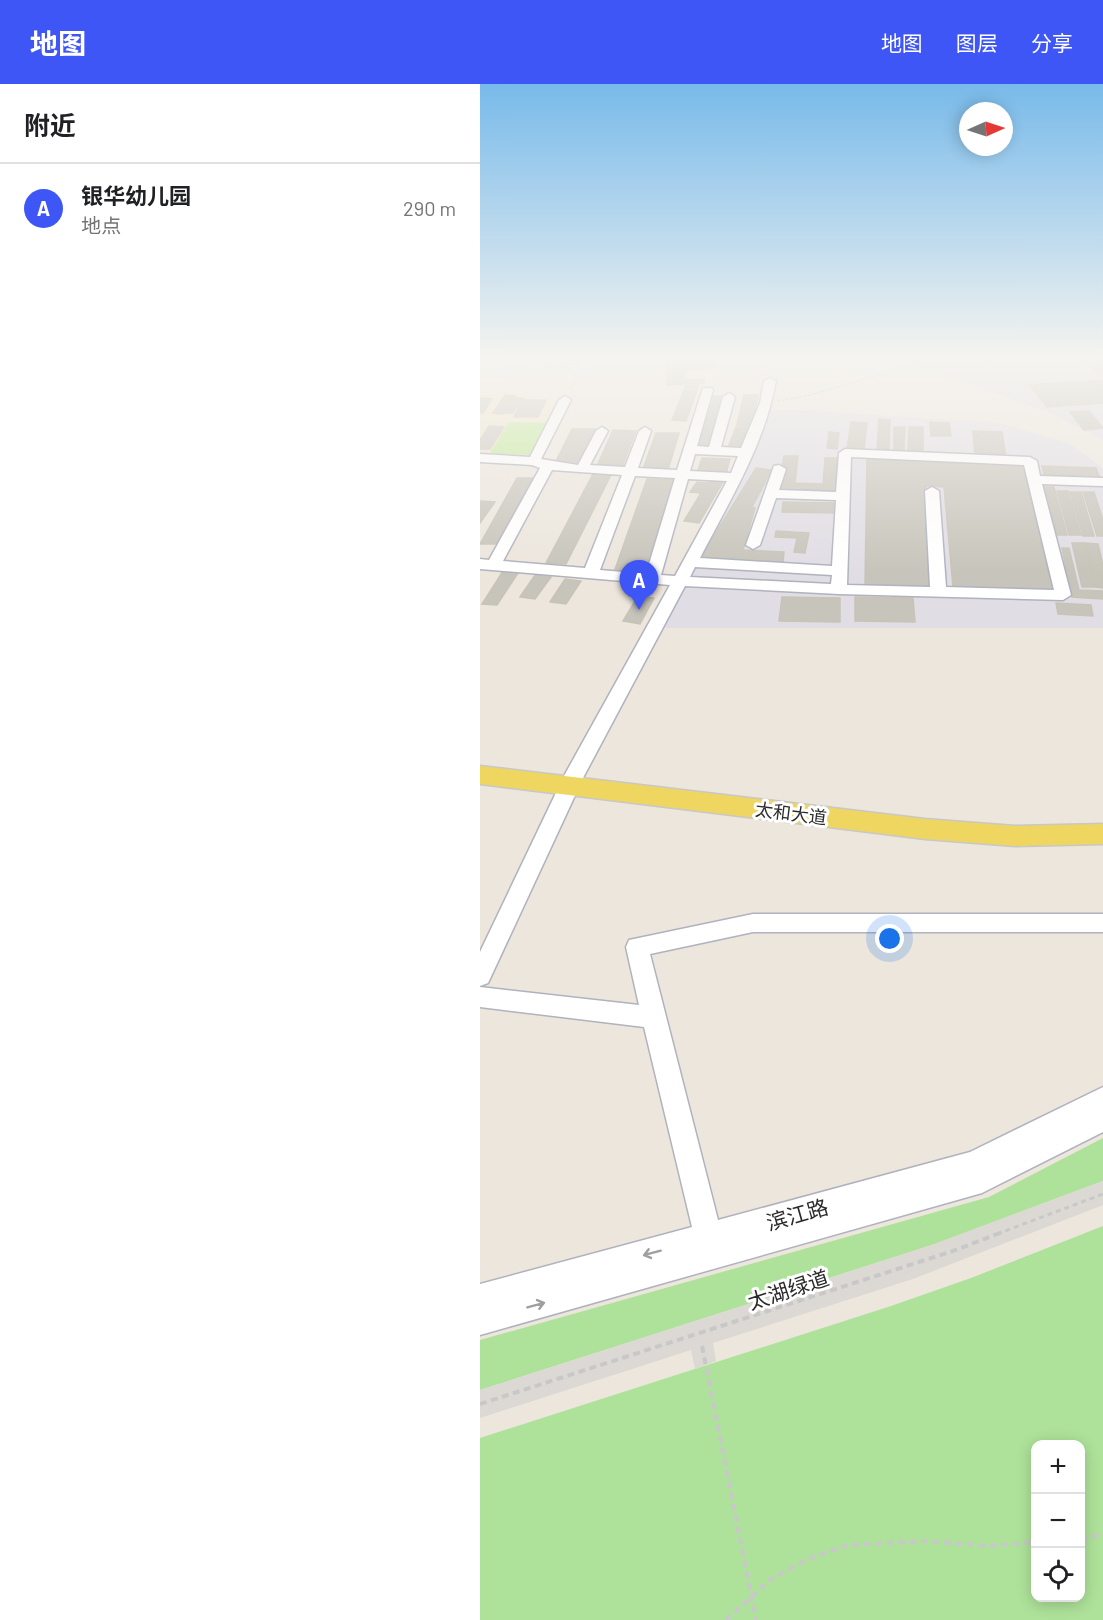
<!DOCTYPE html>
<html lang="zh">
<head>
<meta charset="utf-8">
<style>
	:root { --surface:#fff; --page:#f2f2f2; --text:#202124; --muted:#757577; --line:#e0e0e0; --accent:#3f56f7 }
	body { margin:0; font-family:Barlow,"Noto Sans SC",sans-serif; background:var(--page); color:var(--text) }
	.controls { position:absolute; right:18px; bottom:18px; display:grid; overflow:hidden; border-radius:12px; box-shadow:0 3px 15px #0003 }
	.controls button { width:54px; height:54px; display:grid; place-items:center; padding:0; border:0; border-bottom:2px solid var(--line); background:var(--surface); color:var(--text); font:30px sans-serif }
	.compass { position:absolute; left:479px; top:18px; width:54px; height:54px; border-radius:50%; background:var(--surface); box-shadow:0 3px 15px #0003; rotate:87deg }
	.you { position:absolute; left:410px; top:855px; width:21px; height:21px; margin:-15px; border:4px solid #fff; border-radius:50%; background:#1a73e8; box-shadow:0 0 0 9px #1a73e833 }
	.badge { display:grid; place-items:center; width:39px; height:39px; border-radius:50%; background:var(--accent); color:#fff; font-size:20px; font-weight:700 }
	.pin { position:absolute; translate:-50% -50px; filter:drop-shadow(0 2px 3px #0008) }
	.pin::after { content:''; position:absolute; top:32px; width:21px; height:18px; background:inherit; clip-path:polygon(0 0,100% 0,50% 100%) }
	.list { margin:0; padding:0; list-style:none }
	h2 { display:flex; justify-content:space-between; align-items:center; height:78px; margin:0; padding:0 24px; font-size:26px }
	h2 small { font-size:20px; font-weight:400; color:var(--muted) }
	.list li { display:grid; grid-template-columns:39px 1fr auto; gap:18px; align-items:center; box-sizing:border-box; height:90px; padding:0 24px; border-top:2px solid var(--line) }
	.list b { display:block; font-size:22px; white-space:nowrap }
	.list p { margin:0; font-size:20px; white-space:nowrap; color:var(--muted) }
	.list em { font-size:20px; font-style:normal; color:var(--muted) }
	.icon { flex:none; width:33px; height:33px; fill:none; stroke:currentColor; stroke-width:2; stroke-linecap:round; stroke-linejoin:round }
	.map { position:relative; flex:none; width:623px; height:1536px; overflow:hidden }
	header { display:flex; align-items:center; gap:36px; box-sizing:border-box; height:84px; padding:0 30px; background:var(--accent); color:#fff }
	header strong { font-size:28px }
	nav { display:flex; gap:33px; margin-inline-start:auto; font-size:21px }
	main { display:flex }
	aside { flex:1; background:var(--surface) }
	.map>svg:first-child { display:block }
</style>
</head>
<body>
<header>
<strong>地图</strong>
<nav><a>地图</a><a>图层</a><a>分享</a></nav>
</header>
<main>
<aside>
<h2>附近<small></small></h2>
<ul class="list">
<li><span class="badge">A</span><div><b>银华幼儿园</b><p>地点</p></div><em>290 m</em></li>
</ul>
</aside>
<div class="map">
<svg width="623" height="1536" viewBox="0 0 623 1536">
	<rect width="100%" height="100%" fill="#ece6dd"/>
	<g fill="#e0dde5">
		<path d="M414 273H623V356L568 328Z"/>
		<path d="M291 326H320L520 339 590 360 623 384V544H179L285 328Z"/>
	</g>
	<path fill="#eee5cc" d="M35 307 55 314 83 316 51 376 0 372V338L3 333 0 332V311Z"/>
	<g fill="#aee29a" fill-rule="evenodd">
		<path d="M623 1054V1097L452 1161 0 1306V1256L509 1113Z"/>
		<path d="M623 1142V1536H0V1354L411 1222 491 1194ZM556 1360H600V1514H556Z"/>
	</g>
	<path fill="#c1e996" d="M29 338 69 339 51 371 9 370Z"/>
	<path fill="#dcd9d4" d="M623 1097V1121L433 1195 233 1259 236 1277 215 1285 211 1266 0 1334V1306L452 1161Z"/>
	<g fill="#c7c4bb" stroke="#c8c3b6" stroke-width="1.5">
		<path d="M602 273H623V290L618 291Z"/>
		<path d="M234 277 235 284 204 286V296L224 295V299L187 301 186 279Z"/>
		<path d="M623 296V319L567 323 549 301Z"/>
		<path d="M206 301H219L206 337 192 336Z"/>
		<path d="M25 311 36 312 24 330 13 329Z"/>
		<path d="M264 311H278L272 342 257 341Z"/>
		<path d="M234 312H246L231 365 218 364Z"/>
		<path d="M1 314 12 315 3 329H0Z"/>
		<path d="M35 314H43L33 329H24Z"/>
		<path d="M43 316H66L58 333H34Z"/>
		<path d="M609 327 623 344 604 346 590 328Z"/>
		<path d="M399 335 410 336 409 366 397 365Z"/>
		<path d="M371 338 387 339 384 365H367Z"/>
		<path d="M450 338 469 339 471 352H451Z"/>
		<path d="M9 342 24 343 10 365H0V356Z"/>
		<path d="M256 343H270L262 367 247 366Z"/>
		<path d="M414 343H425L424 366H414Z"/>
		<path d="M429 343H443V367L428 366Z"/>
		<path d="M92 345H115L98 382 74 381Z"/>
		<path d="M133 346 156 347 142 383 117 382Z"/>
		<path d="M493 347 522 348 526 374 495 373Z"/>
		<path d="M349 348 359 349 357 365 347 364Z"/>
		<path d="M176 349H199L188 386 163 385Z"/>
		<path d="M304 372H318L315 399 343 400 345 374H358L356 408 298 406Z"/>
		<path d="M222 374 250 375 246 390 217 389Z"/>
		<path d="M387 375 544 380 573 506 473 503 464 403 446 402 453 505 385 502Z"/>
		<path d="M562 382 616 384 620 394 564 392Z"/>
		<path d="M276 384 292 386 272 423 275 424 263 466 304 468 303 478 220 474Z"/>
		<path d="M113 390 131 391 86 480 66 479Z"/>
		<path d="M37 394H54L16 460H0Z"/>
		<path d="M167 395 194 396 165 490 134 488Z"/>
		<path d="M230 397 243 398 219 439 204 437 221 409 210 408 217 398 228 399Z"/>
		<path d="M565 403H574L587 451H577Z"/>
		<path d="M577 407H588L601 451H589Z"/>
		<path d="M590 408H601L614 452H603Z"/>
		<path d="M603 408H614L623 436V452H617Z"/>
		<path d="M0 417 15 418 0 439Z"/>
		<path d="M303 418 354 419V429L302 428Z"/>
		<path d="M296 447 329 449 325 469 314 468 317 454 295 453Z"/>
		<path d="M592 459H604L615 503H602Z"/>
		<path d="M605 459 618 460 623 481V504L616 503Z"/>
		<path d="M582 464H589L599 506 623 507V515L592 513Z"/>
		<path d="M23 487 38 489 17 521 2 520Z"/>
		<path d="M55 491 71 493 55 515 40 513Z"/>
		<path d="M85 495 101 497 86 520 70 518Z"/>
		<path d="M158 512 174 514 160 540 143 537Z"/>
		<path d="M302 513 360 514V538L299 537Z"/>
		<path d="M375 513 433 514 435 538 375 537Z"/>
		<path d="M576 519 611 521 613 532 578 530Z"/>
	</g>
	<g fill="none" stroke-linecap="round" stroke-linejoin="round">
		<g stroke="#b0b2be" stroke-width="3">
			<g id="minor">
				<path d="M503 273H514V274L509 277Z"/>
				<path d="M290 294 296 297C285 360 249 418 220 474L352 482 356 416 296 414 280 461 273 465 266 461 294 382 299 381 306 385 299 406 356 408 359 369 365 365 550 373 557 377 560 392 623 394V402H621L562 400 591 511 583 516 359 510 205 502 104 692 8 899 0 902V868L84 692 190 501 0 485V475L9 476 60 384 52 381 0 378V370L50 373 79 316 85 312 91 316 61 375 98 381 116 347 122 343 128 347 110 381 145 383 159 347 165 343 171 347 158 384 197 386 223 304H231L233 306 217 362 229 363 243 313 249 309 255 313 241 363 261 364 280 319 284 297ZM215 370 258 372 251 389 210 387ZM371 373 544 381 574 506 466 503 459 407 452 403 445 407 450 503 367 501ZM72 386 142 391 105 484 23 477ZM155 392 195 394 166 490 120 486ZM208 395 247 397 195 492 181 491ZM215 483 352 491 351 500 210 493Z"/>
				<path d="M273 830H623V848H273L170 870 238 1136 490 1068 623 1003V1048L502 1109 0 1251V1200L212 1143 164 943 0 923V903L159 921 146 863 149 856Z"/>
			</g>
		</g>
		<g stroke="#c8c8c8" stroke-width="3">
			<path id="major" d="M0 682 445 735 535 742 623 740V760L535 762 445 755 0 700Z"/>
		</g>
		<g stroke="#c8c8c8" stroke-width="1.5" stroke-dasharray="3 1.5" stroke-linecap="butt">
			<path d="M39 273 65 281H84"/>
			<path d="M275 273V284L283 291"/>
			<path d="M90 305 96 292 84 281 134 273"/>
			<path d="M297 317 330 311 426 283 406 273"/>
		</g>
		<path stroke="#c8c8c8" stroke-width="3" stroke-dasharray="5 4" stroke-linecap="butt" d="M517 1150 623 1110"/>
		<g stroke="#c8c8c8" stroke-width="4" stroke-dasharray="7 4.5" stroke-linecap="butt">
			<path d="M222 1262 276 1536"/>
			<path d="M0 1320 473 1167 520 1149"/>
			<path d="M600 1455 623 1450"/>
			<path d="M246 1536 291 1495 330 1474 369 1461 448 1457 509 1462 556 1458"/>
		</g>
		<use href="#minor" fill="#fff" fill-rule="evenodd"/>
		<use href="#major" fill="#eed660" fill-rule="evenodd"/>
	</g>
	<defs><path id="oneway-shaft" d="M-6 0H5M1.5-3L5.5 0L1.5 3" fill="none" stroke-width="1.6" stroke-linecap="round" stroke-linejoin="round" transform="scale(1.5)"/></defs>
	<g stroke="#9f9f9f">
		<use href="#oneway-shaft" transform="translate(172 1169) rotate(165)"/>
		<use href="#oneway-shaft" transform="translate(56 1221) rotate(-15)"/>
	</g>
	<linearGradient id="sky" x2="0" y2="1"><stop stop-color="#78baea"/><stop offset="0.56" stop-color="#f6f4f0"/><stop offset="1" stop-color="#f6f4f0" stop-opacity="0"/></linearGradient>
	<rect width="623" height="488" fill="url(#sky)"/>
	<g text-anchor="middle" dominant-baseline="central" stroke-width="6" stroke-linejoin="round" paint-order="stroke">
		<g font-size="18" fill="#2a2a2a" stroke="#fff">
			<text transform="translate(311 729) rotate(7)">太和大道</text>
		</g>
		<g font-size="21" fill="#2a2a2a" stroke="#fff">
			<text transform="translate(317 1130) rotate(-16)">滨江路</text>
			<text transform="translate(308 1205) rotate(-18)">太湖绿道</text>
		</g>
	</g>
</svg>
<div class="controls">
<button>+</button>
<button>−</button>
<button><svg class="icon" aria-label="locate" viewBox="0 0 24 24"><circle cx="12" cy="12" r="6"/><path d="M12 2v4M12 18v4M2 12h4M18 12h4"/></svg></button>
</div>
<svg class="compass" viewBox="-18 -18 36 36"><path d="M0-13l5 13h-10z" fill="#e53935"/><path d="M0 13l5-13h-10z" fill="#757577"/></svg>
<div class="you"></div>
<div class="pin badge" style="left:159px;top:526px">A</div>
</div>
</main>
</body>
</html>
